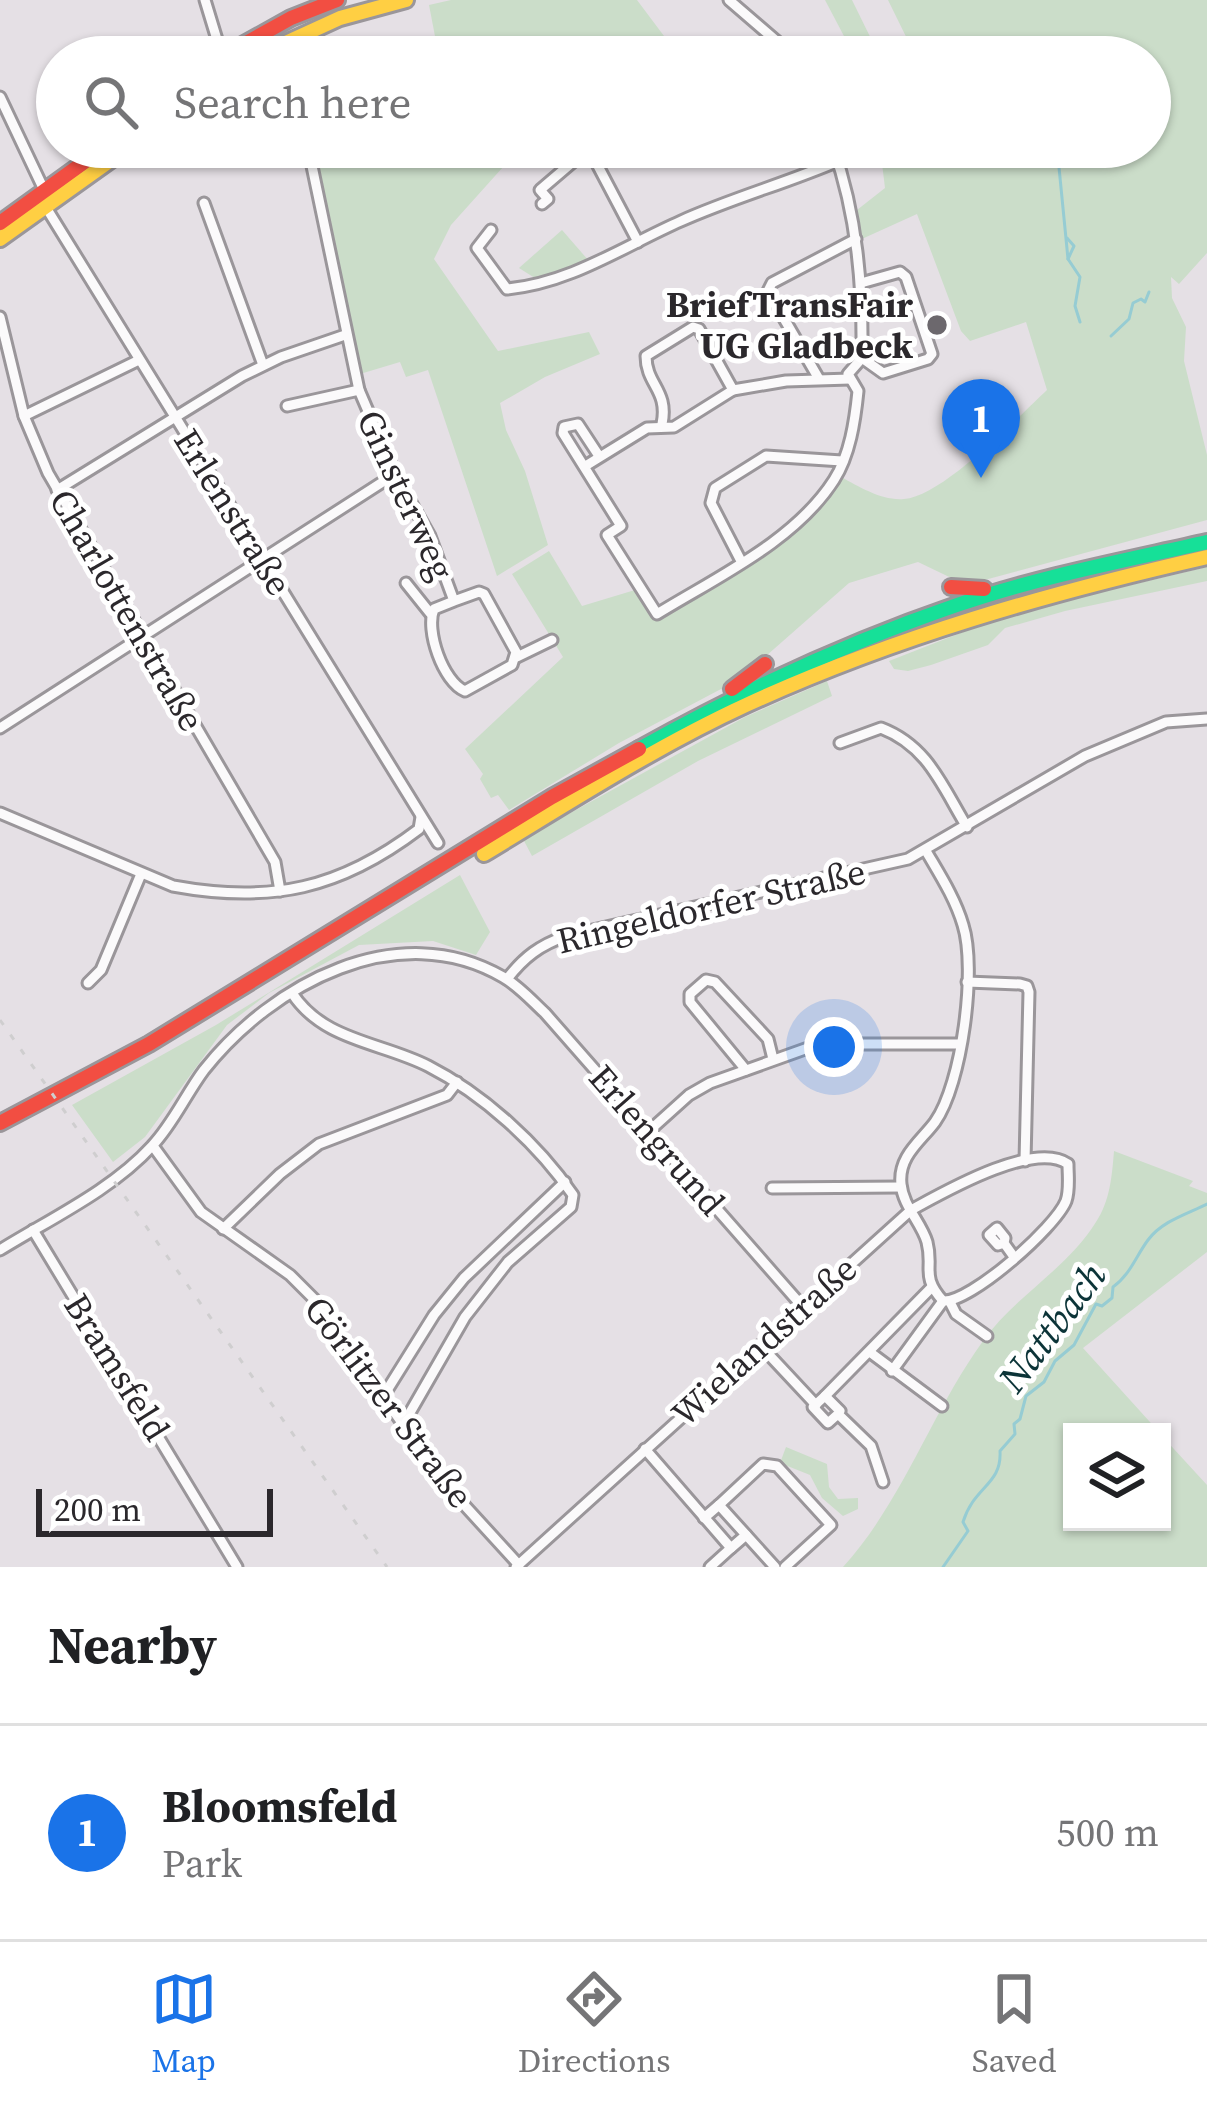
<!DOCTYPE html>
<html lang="en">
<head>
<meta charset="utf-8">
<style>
	:root { --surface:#fff; --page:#f6f6f6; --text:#202124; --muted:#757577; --line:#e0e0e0; --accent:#1a73e8 }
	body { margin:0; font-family:"Source Serif 4",serif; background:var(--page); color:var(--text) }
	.controls { position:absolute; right:36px; bottom:36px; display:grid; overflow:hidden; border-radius:0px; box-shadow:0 3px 9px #0004 }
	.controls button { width:108px; height:108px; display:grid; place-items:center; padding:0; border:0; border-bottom:3px solid var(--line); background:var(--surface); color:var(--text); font:60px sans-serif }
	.scale { position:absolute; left:36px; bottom:30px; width:237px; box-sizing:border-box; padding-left:12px; border:6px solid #2b282c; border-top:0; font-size:33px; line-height:42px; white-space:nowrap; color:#2b282c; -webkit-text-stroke:9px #fff; paint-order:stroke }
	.you { position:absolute; left:834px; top:1047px; width:42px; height:42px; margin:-30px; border:9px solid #fff; border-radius:50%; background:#1a73e8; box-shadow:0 0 0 18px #1a73e833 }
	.badge { display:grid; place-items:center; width:78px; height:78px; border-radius:50%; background:var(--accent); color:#fff; font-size:39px; font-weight:700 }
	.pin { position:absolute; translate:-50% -99px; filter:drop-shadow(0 3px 6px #0008) }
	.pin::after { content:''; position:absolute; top:63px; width:42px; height:36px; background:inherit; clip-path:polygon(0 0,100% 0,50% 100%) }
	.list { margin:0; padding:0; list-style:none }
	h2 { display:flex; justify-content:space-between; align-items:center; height:156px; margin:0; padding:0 48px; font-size:51px }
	h2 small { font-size:39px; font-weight:400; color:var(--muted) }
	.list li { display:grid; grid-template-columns:78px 1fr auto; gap:36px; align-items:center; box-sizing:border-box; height:216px; padding:0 48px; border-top:3px solid var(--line) }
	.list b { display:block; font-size:45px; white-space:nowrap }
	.list p { margin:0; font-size:39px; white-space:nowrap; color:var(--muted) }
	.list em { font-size:39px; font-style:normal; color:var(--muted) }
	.icon { flex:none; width:66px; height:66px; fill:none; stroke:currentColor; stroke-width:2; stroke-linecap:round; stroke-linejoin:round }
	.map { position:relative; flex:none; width:1207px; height:1567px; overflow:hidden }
	.search { position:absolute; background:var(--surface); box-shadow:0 3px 9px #0004; left:36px; right:36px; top:36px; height:132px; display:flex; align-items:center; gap:30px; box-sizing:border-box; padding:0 42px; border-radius:66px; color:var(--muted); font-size:45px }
	.sheet { height:372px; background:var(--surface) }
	nav { display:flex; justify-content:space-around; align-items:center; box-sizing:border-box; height:168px; border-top:3px solid var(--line); background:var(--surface); font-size:33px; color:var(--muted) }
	nav a { display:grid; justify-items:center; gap:6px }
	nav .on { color:var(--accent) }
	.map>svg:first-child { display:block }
</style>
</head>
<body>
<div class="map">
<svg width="1207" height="1567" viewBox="0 0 1207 1567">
	<rect width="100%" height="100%" fill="#e5e0e5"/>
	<g fill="#cbddc9">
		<path d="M451 0H637L673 48 656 57H439L429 5Z"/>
		<path d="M825 0H852L880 57H855Z"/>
		<path d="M888 0H1207V253L1179 284 1171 277 1172 298 1186 327 1184 361 1207 455V520L966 585 918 562 849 583 725 692 721 689 619 743 509 810 498 795 491 798 480 779 483 774 465 749 563 657 512 574 549 551 582 606 635 590 655 621 797 527 818 509 841 477C860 487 882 501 904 499 943 496 1017 418 1047 390L1026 322 970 341 961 331 917 214 864 238H861L857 210 885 188 880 147H1150V57H916Z"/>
		<path d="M312 147H521L451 225 434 259 498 351 589 332 600 354 545 377 500 403 506 430 525 471 548 545 497 576 428 370 406 377 400 362 360 374Z"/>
		<path d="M562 230 589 261 538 280 519 268Z"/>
		<path d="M1207 567V581L1065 611 1005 628 988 645 931 665 908 671 894 669 889 661 1009 614Z"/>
		<path d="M827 681 832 696 698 761 532 856 523 839 745 717Z"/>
		<path d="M460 875 490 932 476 955 433 941 359 945 269 993 227 1025 145 1137 113 1162 72 1105 216 1025Z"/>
		<path d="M1114 1151 1193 1181 1189 1186 1207 1193V1252L1083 1348 1159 1432H1072V1522H1162V1436L1207 1485V1567H843C903 1501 931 1413 983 1341 1015 1296 1067 1269 1096 1222 1110 1201 1112 1176 1114 1151Z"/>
		<path d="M786 1447 827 1464 829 1487 838 1499 858 1498V1509L843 1516 822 1498 810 1475 780 1463Z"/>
	</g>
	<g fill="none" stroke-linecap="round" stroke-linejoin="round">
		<g stroke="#96ccd3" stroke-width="3">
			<path d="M1057 147 1068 259 1080 277 1075 306 1080 322"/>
			<path d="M1067 238 1074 246 1068 259"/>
			<path d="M1111 336 1129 319 1133 303 1141 299 1145 302 1149 292"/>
			<path d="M943 1567 968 1531 963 1522C974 1486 1002 1485 1000 1451L1015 1434 1014 1424 1020 1419 1026 1396 1044 1382 1055 1361 1074 1345 1096 1304 1102 1306 1112 1298 1113 1287C1130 1275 1136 1256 1148 1240 1162 1221 1187 1214 1207 1204"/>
		</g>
		<g stroke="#9a969a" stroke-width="15">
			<g id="street">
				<path d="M205 0 222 56"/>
				<path d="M729 0 795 57"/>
				<path d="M0 97 45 192 47 209 438 843"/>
				<path d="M308 147 359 390 395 474 430 536 454 601 479 592 484 594 516 652 512 665 465 691C443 682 425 630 434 609L454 601"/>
				<path d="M588 147 638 242"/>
				<path d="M204 203 263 365"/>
				<path d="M542 204 548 199 540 190 588 149"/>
				<path d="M491 230 477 248 507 289C571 283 624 246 681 221 732 198 787 183 838 161"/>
				<path d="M861 283 900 272 906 277 932 354 928 359 883 373 862 358"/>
				<path d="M0 317 24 416 48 473 275 862 280 891"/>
				<path d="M819 379 768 291 772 283 856 239"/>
				<path d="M287 406 359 390"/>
				<path d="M24 416 139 360"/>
				<path d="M662 424C669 390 646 385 646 356L693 327 699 329 733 390 786 381 850 379"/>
				<path d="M599 456 578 424 564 427 563 433 621 526 607 535 657 614C717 577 795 541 834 480 850 455 855 421 858 391L848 374 862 358C863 286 857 215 833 147"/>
				<path d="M587 465 647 428 674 427 733 390"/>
				<path d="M57 490 242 376 281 357 345 335"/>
				<path d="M741 561 711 503 715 488 766 456 842 461"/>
				<path d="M406 583 430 613"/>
				<path d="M517 657 552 640"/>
				<path d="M0 728 395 474"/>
				<path d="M840 743 881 728C928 746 942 786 967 827"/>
				<path d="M0 813 173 886C271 904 340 889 419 829L421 817"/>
				<path d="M507 979C524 957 540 945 566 936L908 859 1085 756 1166 722 1207 719"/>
				<path d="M967 982 1020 984 1027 986 1029 992 1025 1161"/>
				<path d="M88 983 101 970 141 874"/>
				<path d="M292 993C323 1041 381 1042 428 1066 483 1094 538 1144 573 1195L571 1207 508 1262 465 1317 404 1423"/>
				<path d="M746 1070 690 1002V994L706 980 715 982 768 1039 773 1059"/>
				<path d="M649 1131 689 1095 710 1083 819 1044H959"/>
				<path d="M153 1146 201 1212 290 1275 314 1299 446 1485 519 1565"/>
				<path d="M772 1188 901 1187"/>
				<path d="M223 1229 280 1174 319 1144 447 1095 457 1082"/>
				<path d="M33 1230 237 1567"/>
				<path d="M1004 1243 1005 1238 997 1228 989 1235 998 1245 1004 1243 1014 1257"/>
				<path d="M0 1250C50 1219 112 1190 152 1146 173 1124 186 1094 204 1070 272 984 398 916 503 977 519 986 532 1001 545 1013L802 1306"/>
				<path d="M950 1302 956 1314 987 1336"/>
				<path d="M760 1345 816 1405"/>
				<path d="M871 1353 942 1406"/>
				<path d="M892 1371 943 1301"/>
				<path d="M384 1395 434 1315 464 1278 565 1182"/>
				<path d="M825 1396 931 1288"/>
				<path d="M838 1414 828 1423 813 1407 825 1396 840 1411 838 1414 871 1446 883 1482"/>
				<path d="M645 1449 731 1548 746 1535"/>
				<path d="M719 1505 763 1464 777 1466 831 1525 785 1567"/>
				<path d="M704 1518 719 1505 775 1567"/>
				<path d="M516 1567 911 1210C944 1192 1034 1140 1068 1164 1068 1176 1070 1190 1066 1201 1055 1228 970 1303 943 1301 920 1275 934 1269 927 1242 921 1222 903 1206 901 1184 898 1156 921 1141 935 1122 962 1084 977 969 963 925 955 898 940 875 926 851"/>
				<path d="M710 1567 731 1548"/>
			</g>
		</g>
		<g stroke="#9a969a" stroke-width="20">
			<path id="fast" d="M639 749C741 692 846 643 957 605 1038 577 1123 561 1207 542"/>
		</g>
		<g stroke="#9a969a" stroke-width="20">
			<g id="slow">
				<path d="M255 57 340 18 406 0"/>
				<path d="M0 239 129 147"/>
				<path d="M484 854C570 802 655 747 746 705 894 637 1049 593 1207 557"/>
			</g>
		</g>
		<g stroke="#9a969a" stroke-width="20">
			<g id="jam">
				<path d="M221 57 291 18 337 0"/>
				<path d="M0 223 105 147"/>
				<path d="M951 587 984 589"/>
				<path d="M732 689 765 664"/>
				<path d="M0 1123 149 1044 552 797 639 749"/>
			</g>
		</g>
		<use href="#street" stroke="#fbfafb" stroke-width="9"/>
		<use href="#fast" stroke="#16e098" stroke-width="14"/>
		<use href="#slow" stroke="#ffcf43" stroke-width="14"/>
		<use href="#jam" stroke="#f24e42" stroke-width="14"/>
		<path stroke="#cfcecf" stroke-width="3" stroke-dasharray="6 12" stroke-linecap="butt" d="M0 1020 387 1567"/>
	</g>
	<circle fill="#6c686d" stroke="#fff" stroke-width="4.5" cx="937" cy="325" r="12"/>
	<g text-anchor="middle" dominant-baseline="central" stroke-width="10" stroke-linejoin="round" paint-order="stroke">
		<g font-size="36" font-weight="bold" fill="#2b282c" stroke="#fff" text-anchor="end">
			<text x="913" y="304">BriefTransFair<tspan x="913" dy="41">UG Gladbeck</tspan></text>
		</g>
		<g font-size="36" fill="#2b282c" stroke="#fff">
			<text transform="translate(406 495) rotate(65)">Ginsterweg</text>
			<text transform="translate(233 512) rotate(58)">Erlenstraße</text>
			<text transform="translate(127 610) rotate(60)">Charlottenstraße</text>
			<text transform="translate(711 906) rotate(-13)">Ringeldorfer Straße</text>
			<text transform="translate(657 1140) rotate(49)">Erlengrund</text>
			<text transform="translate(764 1341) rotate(-42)">Wielandstraße</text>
			<text transform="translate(117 1367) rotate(58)">Bramsfeld</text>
			<text transform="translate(389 1402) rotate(53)">Görlitzer Straße</text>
		</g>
		<g font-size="39" font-style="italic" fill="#0c3438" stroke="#fff">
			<text transform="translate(1052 1327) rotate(-53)">Nattbach</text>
		</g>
	</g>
</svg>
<div class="controls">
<button><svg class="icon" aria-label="layers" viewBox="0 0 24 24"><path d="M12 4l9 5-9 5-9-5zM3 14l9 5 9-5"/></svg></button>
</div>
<div class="scale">200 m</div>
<div class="you"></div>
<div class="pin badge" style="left:981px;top:478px">1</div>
<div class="search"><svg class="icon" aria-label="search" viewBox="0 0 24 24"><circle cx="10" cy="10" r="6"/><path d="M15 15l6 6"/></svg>Search here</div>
</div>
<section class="sheet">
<h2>Nearby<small></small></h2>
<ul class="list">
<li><span class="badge">1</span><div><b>Bloomsfeld</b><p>Park</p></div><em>500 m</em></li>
</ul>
</section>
<nav>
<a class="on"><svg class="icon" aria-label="map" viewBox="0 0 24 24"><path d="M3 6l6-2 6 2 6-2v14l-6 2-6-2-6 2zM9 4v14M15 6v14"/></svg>Map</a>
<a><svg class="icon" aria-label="directions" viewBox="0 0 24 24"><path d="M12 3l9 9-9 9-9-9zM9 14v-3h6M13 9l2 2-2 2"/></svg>Directions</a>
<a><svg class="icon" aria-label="saved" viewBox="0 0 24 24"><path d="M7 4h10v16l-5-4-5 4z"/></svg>Saved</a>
</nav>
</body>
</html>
